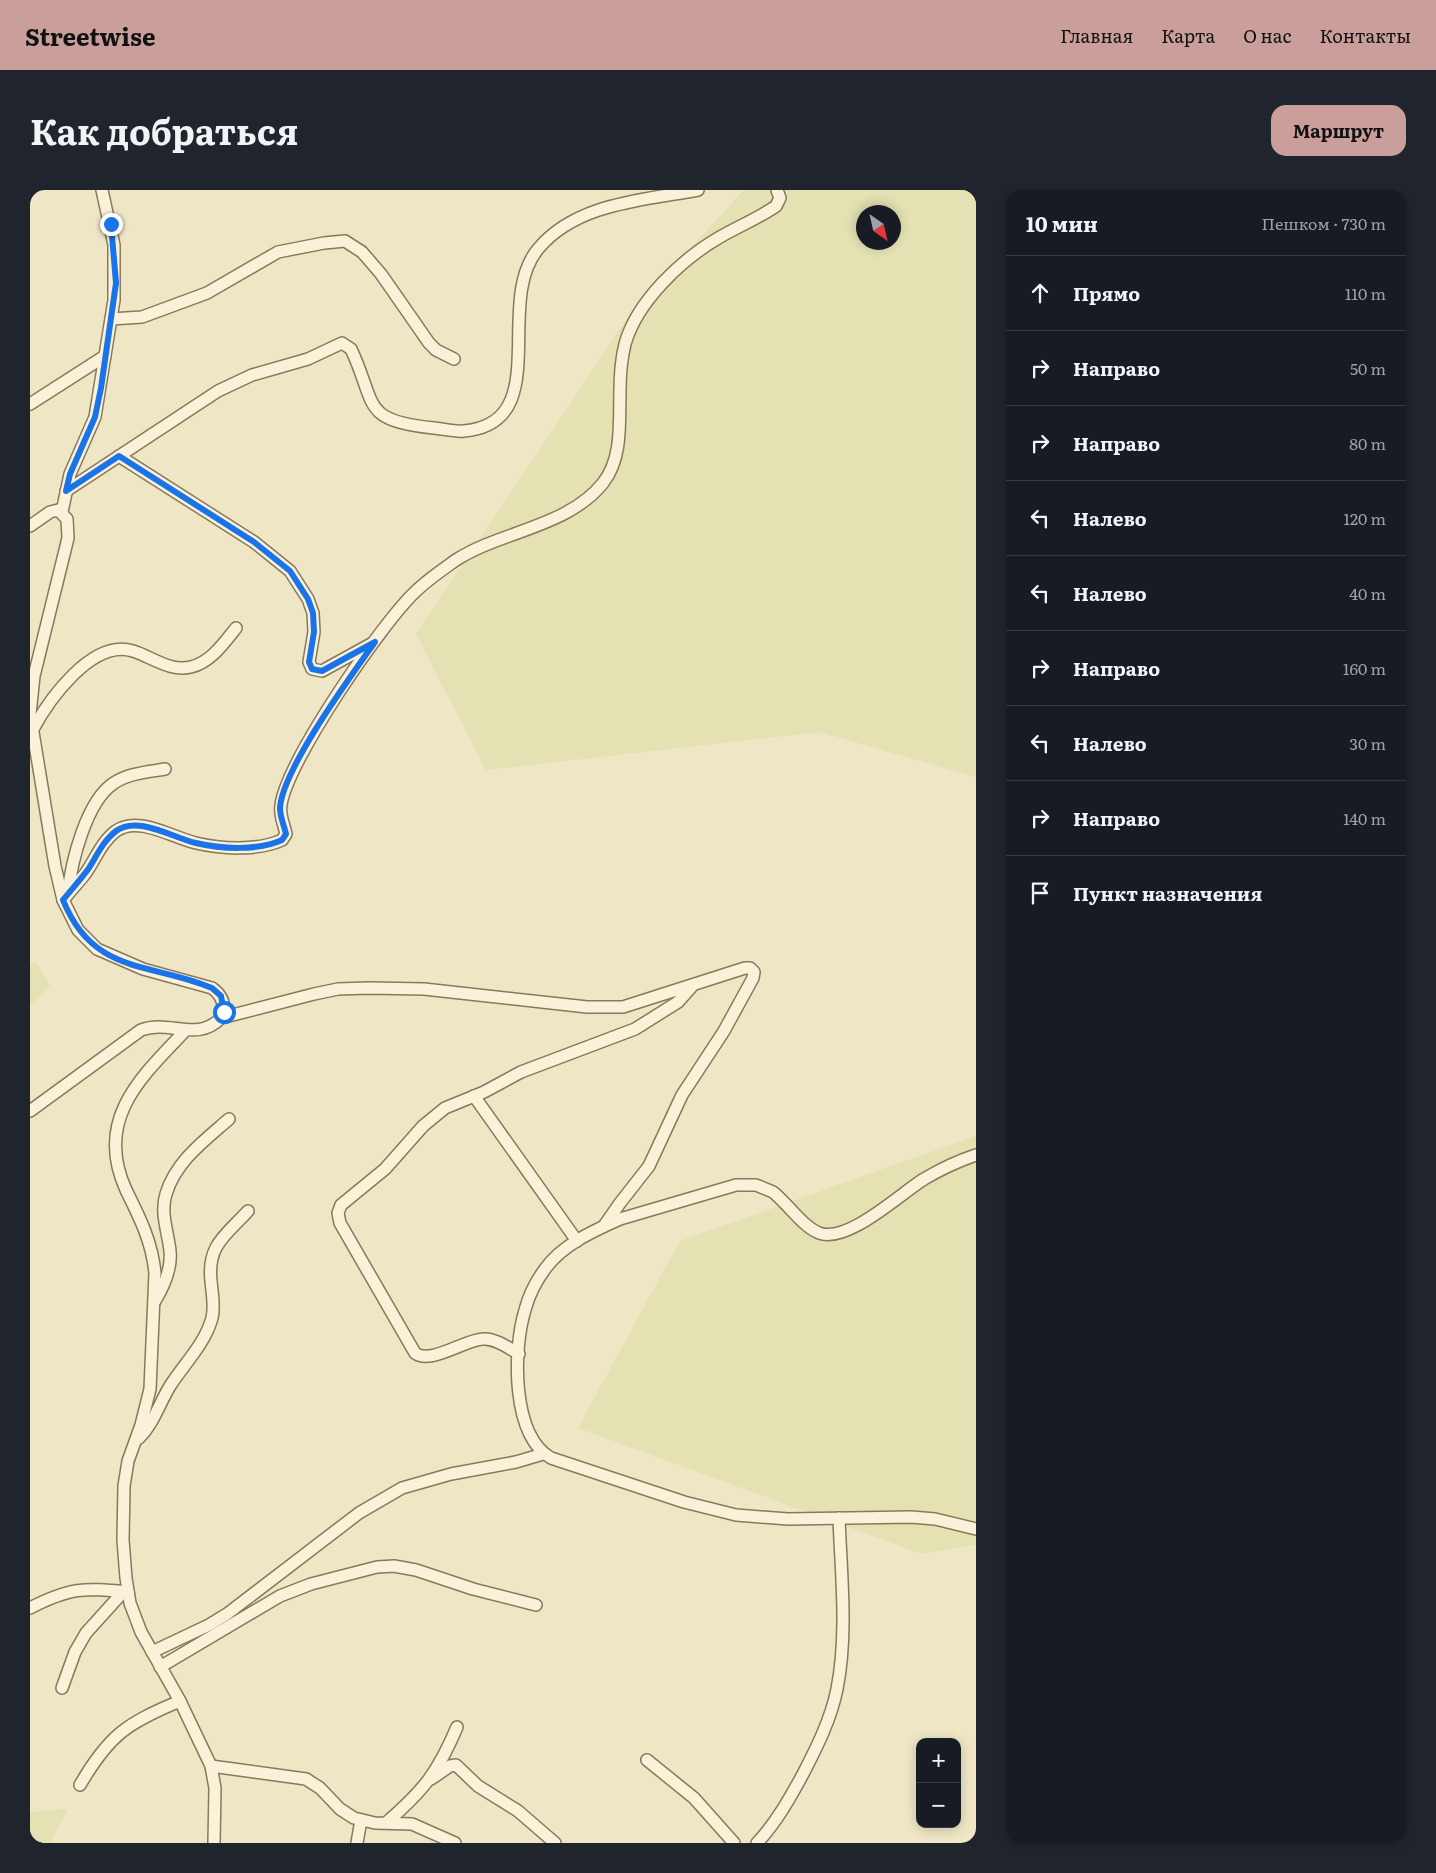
<!DOCTYPE html>
<html lang="ru">
<head>
<meta charset="utf-8">
<style>
	:root { --surface:#171b24; --page:#20242c; --text:#f1f3f6; --muted:#9ea1a6; --line:#363941; --accent:#c99e9b }
	body { margin:0; font-family:Literata,serif; background:var(--page); color:var(--text) }
	.controls { position:absolute; right:15px; bottom:15px; display:grid; overflow:hidden; border-radius:10px; box-shadow:0 2px 12px #0003 }
	.controls button { width:45px; height:45px; display:grid; place-items:center; padding:0; border:0; border-bottom:1px solid var(--line); background:var(--surface); color:var(--text); font:25px sans-serif }
	.compass { position:absolute; left:826px; top:15px; width:45px; height:45px; border-radius:50%; background:var(--surface); box-shadow:0 2px 12px #0003; rotate:146deg }
	.stop { position:absolute; width:15px; height:15px; margin:-11px; border:4px solid #1a73e8; border-radius:50%; background:#fff }
	.stop.end { background:#1a73e8; border-color:#fff; box-shadow:0 1px 5px #0008 }
	.list { margin:0; padding:0; list-style:none }
	h2 { display:flex; justify-content:space-between; align-items:center; height:65px; margin:0; padding:0 20px; font-size:21px }
	h2 small { font-size:16px; font-weight:400; color:var(--muted) }
	.list li { display:grid; grid-template-columns:32px 1fr auto; gap:15px; align-items:center; box-sizing:border-box; height:75px; padding:0 20px; border-top:1px solid var(--line) }
	.list b { display:block; font-size:19px; white-space:nowrap }
	.list em { font-size:16px; font-style:normal; color:var(--muted) }
	.icon { flex:none; width:28px; height:28px; fill:none; stroke:currentColor; stroke-width:2; stroke-linecap:round; stroke-linejoin:round }
	.map { position:relative; flex:none; width:946px; height:1653px; overflow:hidden; border-radius:15px }
	header { display:flex; align-items:center; gap:30px; box-sizing:border-box; height:70px; padding:0 25px; background:var(--accent); color:#111 }
	header strong { font-size:24px }
	nav { display:flex; gap:28px; margin-inline-start:auto; font-size:18px }
	.intro { display:flex; align-items:center; justify-content:space-between; box-sizing:border-box; height:120px; padding:0 30px }
	h1 { margin:0; font-size:35px }
	.button { padding:12px 22px; border-radius:15px; background:var(--accent); color:#111; font-size:18px; font-weight:700 }
	main { display:flex; gap:30px; padding:0 30px }
	aside { flex:1; background:var(--surface); border-radius:15px; box-shadow:0 2px 12px #0003 }
	.map>svg:first-child { display:block }
</style>
</head>
<body>
<header>
<strong>Streetwise</strong>
<nav><a>Главная</a><a>Карта</a><a>О нас</a><a>Контакты</a></nav>
</header>
<div class="intro"><h1>Как добраться</h1><a class="button">Маршрут</a></div>
<main>
<div class="map">
<svg width="946" height="1653" viewBox="0 0 946 1653">
	<rect width="100%" height="100%" fill="#eee6c5"/>
	<g fill="#e4e1b3" fill-rule="evenodd">
		<path d="M714 0H946V587L790 542 456 580 386 444 600 124ZM834 22H864V52H834Z"/>
		<path d="M6 772 20 795 0 816V773Z"/>
		<path d="M946 946V1355L892 1364 548 1238 650 1051Z"/>
		<path d="M38 1619 20 1653H0V1622Z"/>
	</g>
	<g fill="none" stroke-linecap="round" stroke-linejoin="round">
		<g stroke="#89785b" stroke-width="14">
			<g id="minor">
				<path d="M81 129 112 127 177 103 248 62 294 53 315 51 332 62 351 84 399 153 406 160 424 169"/>
				<path d="M0 214 75 166"/>
				<path d="M89 266 224 352 260 381 278 409 283 423 284 442 279 472 282 479 292 481 341 454"/>
				<path d="M36 301 188 201 222 185 278 169 312 153 321 159C347 214 330 231 404 238 414 239 425 242 434 241 525 233 463 113 508 59 546 13 614 10 668 0"/>
				<path d="M32 322 40 284 65 227 84 110V55L72 0"/>
				<path d="M0 336 20 322 28 320 37 329 38 348 4 486 0 524 25 676 33 710 48 740 67 759 113 779 182 798C193 806 196 816 191 828 167 853 139 829 111 840L0 921"/>
				<path d="M2 541C18 511 62 448 103 461 122 467 140 482 161 477 181 472 194 453 206 438"/>
				<path d="M38 704C41 673 56 611 84 593 99 583 118 582 135 579"/>
				<path d="M33 710C40 701 48 693 55 684 65 670 72 651 86 641 108 625 143 648 166 653 191 659 228 661 252 650L256 644C254 634 249 625 251 615 257 571 352 433 385 402 397 390 412 380 426 370 471 341 538 337 573 293 593 268 589 231 590 201 590 186 591 170 595 154 607 111 652 69 690 47 709 36 729 28 746 16L750 8 747 0"/>
				<path d="M191 828 284 804 308 799 339 798 394 799 557 817H593L715 778H720L724 782 723 788 694 841 652 905 619 976 590 1013 574 1036"/>
				<path d="M155 841C110 888 64 930 96 1000 110 1028 122 1052 125 1083L120 1199 111 1235 98 1271 94 1296 93 1350 96 1388 100 1413 111 1442 150 1511 181 1576 185 1598 184 1653"/>
				<path d="M444 906 547 1051"/>
				<path d="M946 965C928 971 911 979 894 989 870 1004 817 1054 789 1043 772 1036 758 1014 743 1002L726 995H706L590 1029C563 1041 532 1055 515 1079 506 1091 499 1105 495 1120 483 1159 481 1245 521 1268L654 1312 706 1325 758 1329 881 1327 905 1329 946 1339"/>
				<path d="M125 1111C134 1096 142 1079 140 1061 138 1042 130 1023 136 1004 146 971 174 951 199 929"/>
				<path d="M489 1164C479 1158 465 1148 453 1149 434 1150 400 1175 385 1163L310 1033 308 1023 311 1015 355 979 393 936 415 918 454 902 491 882 605 839 648 812 663 795"/>
				<path d="M109 1248C124 1233 129 1214 140 1196 154 1174 175 1154 182 1128 185 1116 182 1103 181 1091 177 1055 196 1045 218 1021"/>
				<path d="M0 1418C41 1397 53 1398 98 1402"/>
				<path d="M122 1462 179 1435 197 1424 329 1323 372 1298 421 1284 486 1272 513 1264"/>
				<path d="M130 1477 250 1406 281 1394 347 1377 364 1376 386 1380 443 1399 506 1415"/>
				<path d="M32 1498 45 1462 56 1443 93 1402"/>
				<path d="M617 1570 664 1608 704 1653"/>
				<path d="M181 1576 276 1589 290 1598 310 1619 324 1628 345 1633 382 1634 425 1653"/>
				<path d="M401 1589 420 1576 426 1575 448 1596 488 1621 525 1653"/>
				<path d="M50 1595C79 1545 97 1533 150 1511"/>
				<path d="M357 1632C394 1600 408 1582 427 1537"/>
				<path d="M327 1653 331 1630"/>
				<path d="M727 1653C746 1633 760 1608 773 1584 787 1557 801 1529 807 1499 818 1443 811 1384 809 1328"/>
			</g>
		</g>
		<use href="#minor" stroke="#f9f2d9" stroke-width="11"/>
	</g>
	<g fill="none" stroke-linecap="round" stroke-linejoin="round">
		<path stroke="#1a73e8" stroke-width="6" d="M81 34 86 93 71 198 65 227 40 284 36 301 89 266 224 352 260 381 278 409 283 423 284 442 279 472 282 479 292 481 345 452C321 486 252 580 250 618 250 627 254 635 256 644L252 650C228 661 191 659 166 653 143 648 108 625 86 641 74 650 67 665 59 678 51 689 42 699 33 710 63 785 120 772 182 798L191 806 194 822"/>
	</g>
</svg>
<div class="controls">
<button>+</button>
<button>−</button>
</div>
<svg class="compass" viewBox="-18 -18 36 36"><path d="M0-13l5 13h-10z" fill="#e53935"/><path d="M0 13l5-13h-10z" fill="#9ea1a6"/></svg>
<div class="stop" style="left:194px;top:822px"></div>
<div class="stop end" style="left:81px;top:34px"></div>
</div>
<aside>
<h2>10 мин<small>Пешком · 730 m</small></h2>
<ul class="list">
<li><svg class="icon" aria-label="ahead" viewBox="0 0 24 24"><path d="M12 20V5M6 11l6-6 6 6"/></svg><div><b>Прямо</b></div><em>110 m</em></li>
<li><svg class="icon" aria-label="right" viewBox="0 0 24 24"><path d="M7 20v-9h11M14 6l5 5-5 5"/></svg><div><b>Направо</b></div><em>50 m</em></li>
<li><svg class="icon" aria-label="right" viewBox="0 0 24 24"><path d="M7 20v-9h11M14 6l5 5-5 5"/></svg><div><b>Направо</b></div><em>80 m</em></li>
<li><svg class="icon" aria-label="left" viewBox="0 0 24 24"><path d="M17 20v-9H6M10 6l-5 5 5 5"/></svg><div><b>Налево</b></div><em>120 m</em></li>
<li><svg class="icon" aria-label="left" viewBox="0 0 24 24"><path d="M17 20v-9H6M10 6l-5 5 5 5"/></svg><div><b>Налево</b></div><em>40 m</em></li>
<li><svg class="icon" aria-label="right" viewBox="0 0 24 24"><path d="M7 20v-9h11M14 6l5 5-5 5"/></svg><div><b>Направо</b></div><em>160 m</em></li>
<li><svg class="icon" aria-label="left" viewBox="0 0 24 24"><path d="M17 20v-9H6M10 6l-5 5 5 5"/></svg><div><b>Налево</b></div><em>30 m</em></li>
<li><svg class="icon" aria-label="right" viewBox="0 0 24 24"><path d="M7 20v-9h11M14 6l5 5-5 5"/></svg><div><b>Направо</b></div><em>140 m</em></li>
<li><svg class="icon" aria-label="arrive" viewBox="0 0 24 24"><path d="M6 21V4h12l-3 4 3 4H6"/></svg><div><b>Пункт назначения</b></div></li>
</ul>
</aside>
</main>
</body>
</html>
